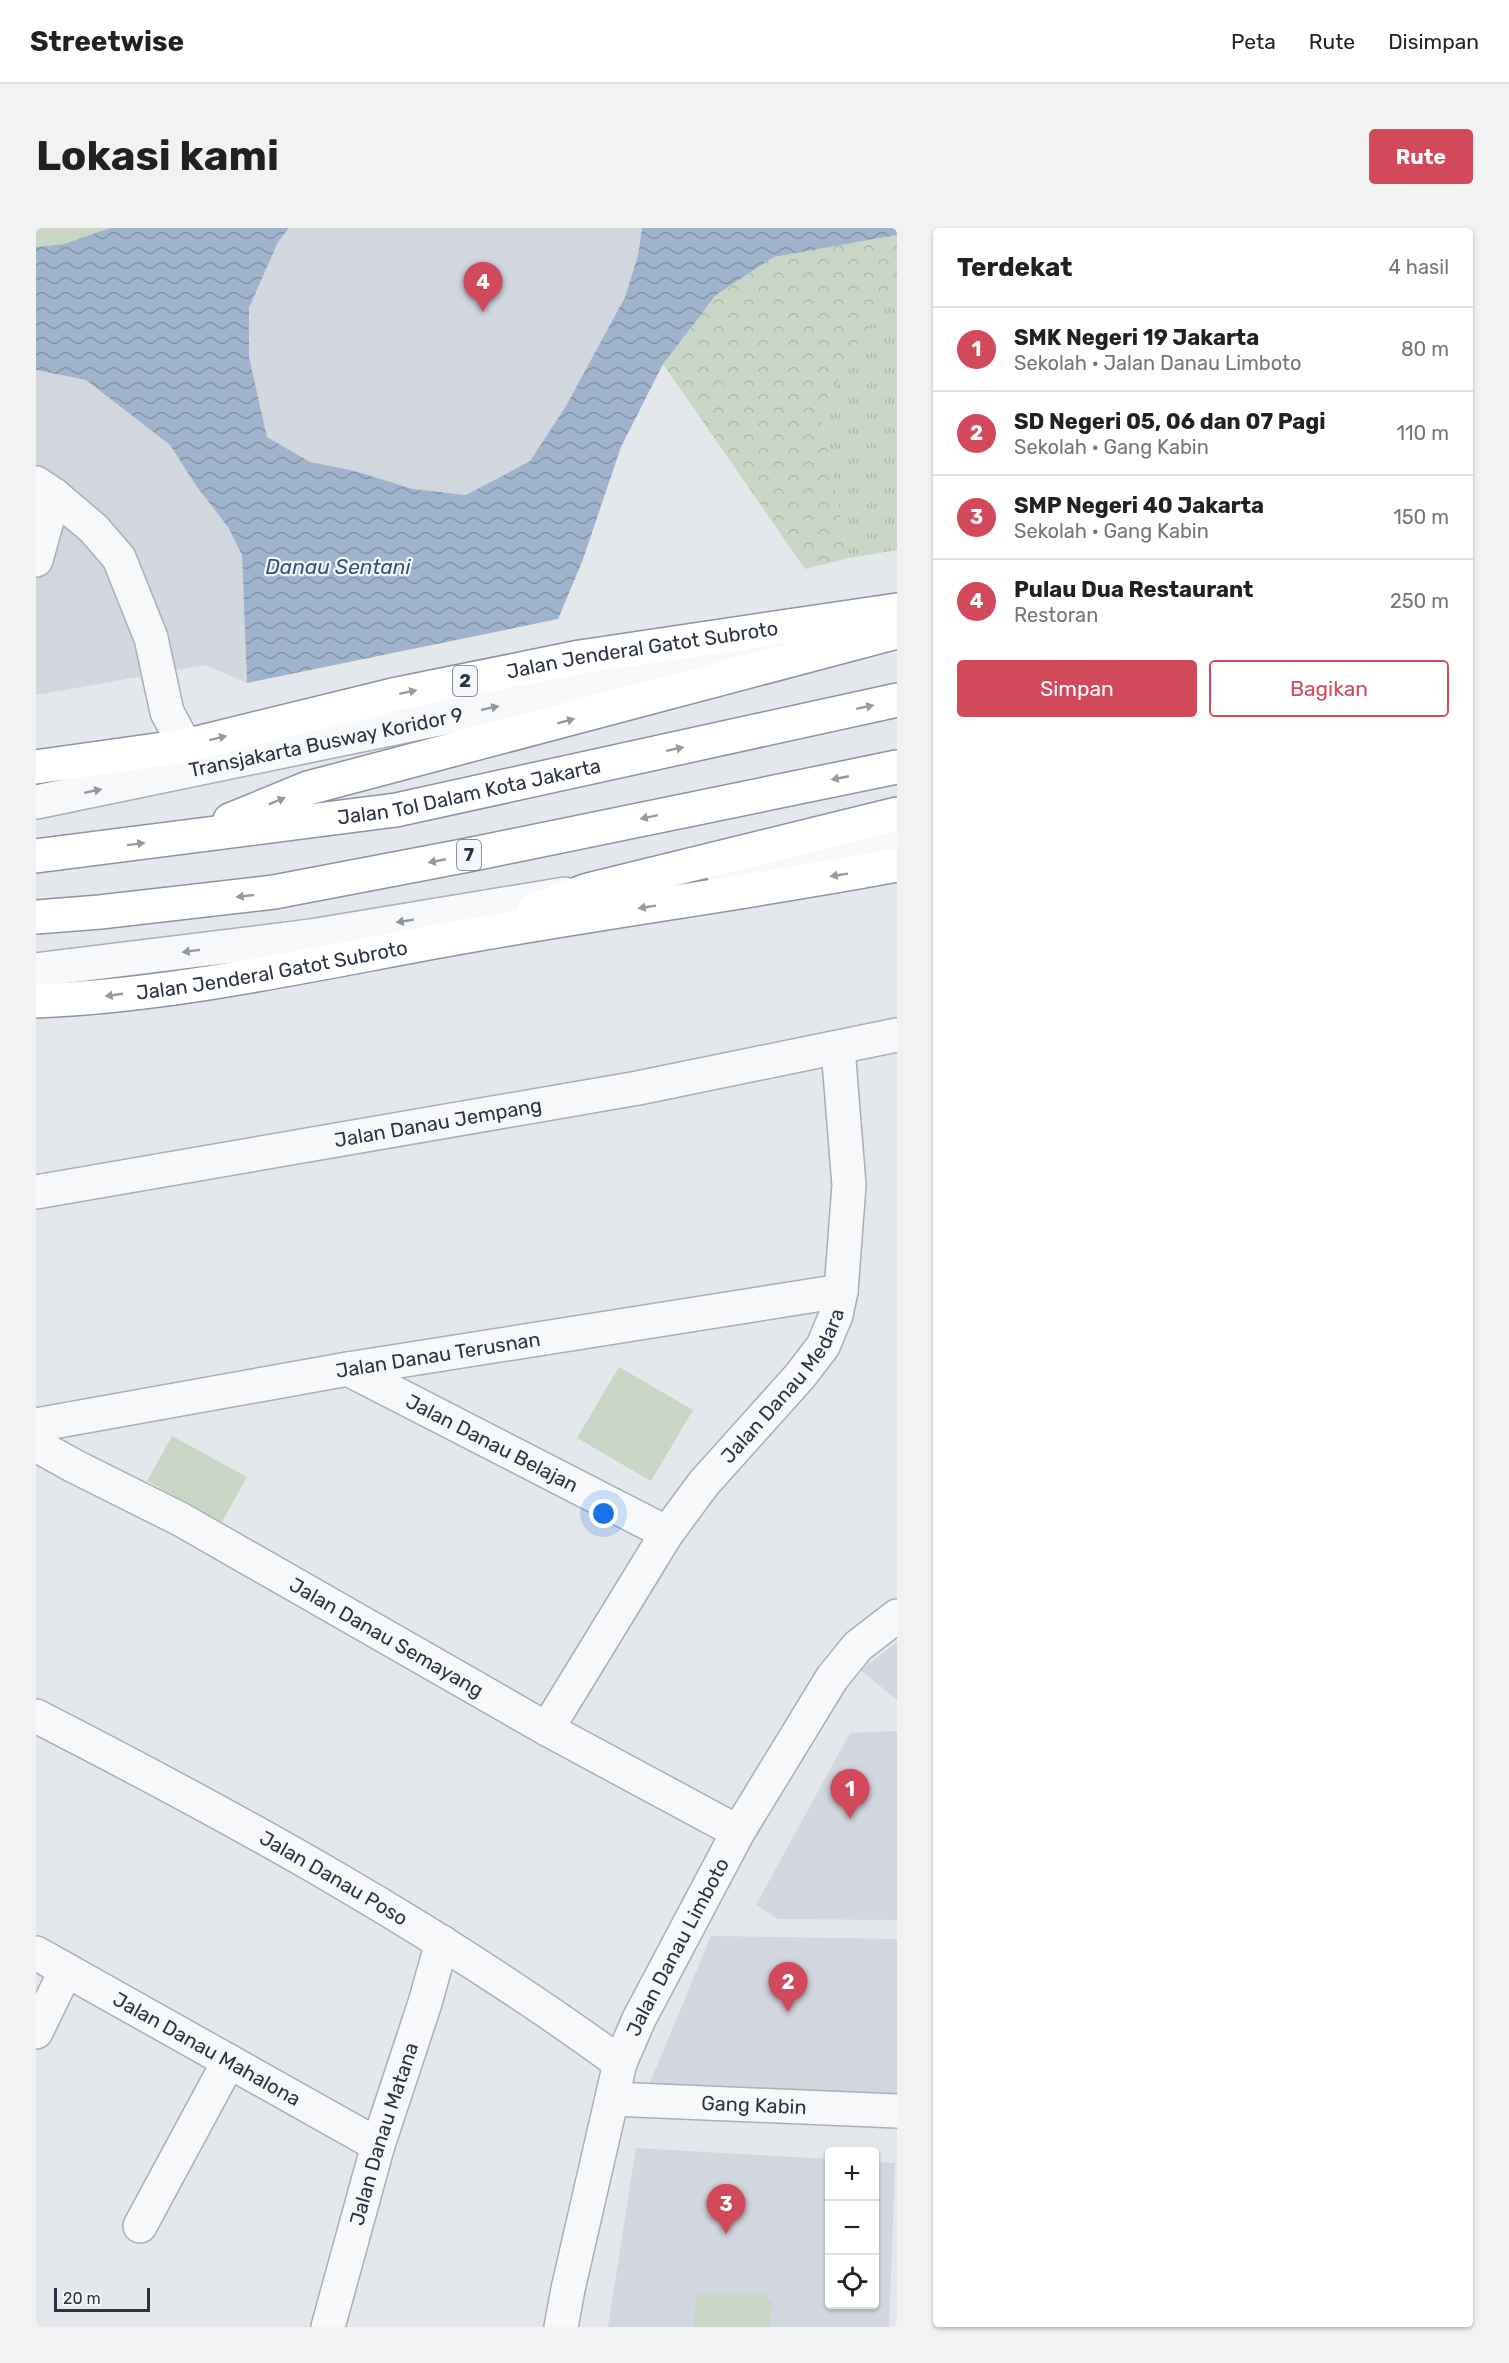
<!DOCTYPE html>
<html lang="id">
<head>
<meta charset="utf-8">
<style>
	:root { --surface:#fff; --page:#f2f2f2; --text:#202124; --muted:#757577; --line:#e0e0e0; --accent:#d1495b }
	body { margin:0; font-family:Rubik,sans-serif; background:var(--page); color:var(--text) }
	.controls { position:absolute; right:18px; bottom:18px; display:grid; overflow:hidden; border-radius:6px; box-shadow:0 2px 4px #0004 }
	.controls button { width:54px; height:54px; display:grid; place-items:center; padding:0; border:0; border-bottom:2px solid var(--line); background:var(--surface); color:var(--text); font:30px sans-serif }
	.scale { position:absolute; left:18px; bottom:15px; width:96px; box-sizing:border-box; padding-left:6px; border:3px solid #2b3445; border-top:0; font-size:16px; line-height:21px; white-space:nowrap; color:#2b3445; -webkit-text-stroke:4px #f4f6f9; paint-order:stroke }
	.you { position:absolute; left:568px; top:1286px; width:21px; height:21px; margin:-15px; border:4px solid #fff; border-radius:50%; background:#1a73e8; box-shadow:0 0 0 9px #1a73e833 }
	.badge { display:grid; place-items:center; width:39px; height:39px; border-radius:50%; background:var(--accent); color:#fff; font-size:20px; font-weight:700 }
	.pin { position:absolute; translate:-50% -50px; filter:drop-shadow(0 2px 3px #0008) }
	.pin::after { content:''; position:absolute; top:32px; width:21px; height:18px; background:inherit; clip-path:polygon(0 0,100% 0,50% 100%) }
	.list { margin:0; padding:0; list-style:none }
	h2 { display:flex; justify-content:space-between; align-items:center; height:78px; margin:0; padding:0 24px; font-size:26px }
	h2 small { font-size:20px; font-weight:400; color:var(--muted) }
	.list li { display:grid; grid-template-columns:39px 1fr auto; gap:18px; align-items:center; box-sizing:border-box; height:84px; padding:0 24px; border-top:2px solid var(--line) }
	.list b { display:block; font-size:22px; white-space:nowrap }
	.list p { margin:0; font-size:20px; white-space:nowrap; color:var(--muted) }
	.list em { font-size:20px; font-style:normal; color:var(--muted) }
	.actions { display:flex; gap:12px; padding:18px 24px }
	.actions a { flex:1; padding:14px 0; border:2px solid var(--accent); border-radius:6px; text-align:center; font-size:21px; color:var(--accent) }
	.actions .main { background:var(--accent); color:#fff }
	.icon { flex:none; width:33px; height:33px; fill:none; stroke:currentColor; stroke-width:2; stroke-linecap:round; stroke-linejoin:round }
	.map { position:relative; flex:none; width:861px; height:2099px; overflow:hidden; border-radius:6px }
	header { display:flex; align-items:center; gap:36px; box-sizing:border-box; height:84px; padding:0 30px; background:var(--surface); border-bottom:2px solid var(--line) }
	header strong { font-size:28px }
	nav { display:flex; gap:33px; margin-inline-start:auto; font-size:21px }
	.intro { display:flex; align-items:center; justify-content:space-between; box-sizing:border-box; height:144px; padding:0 36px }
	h1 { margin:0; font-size:42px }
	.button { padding:15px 27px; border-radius:6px; background:var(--accent); color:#fff; font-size:21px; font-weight:700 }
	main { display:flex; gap:36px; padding:0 36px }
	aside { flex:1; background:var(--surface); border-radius:6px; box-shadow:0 2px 4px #0004 }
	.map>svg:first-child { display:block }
</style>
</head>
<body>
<header>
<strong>Streetwise</strong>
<nav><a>Peta</a><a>Rute</a><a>Disimpan</a></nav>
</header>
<div class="intro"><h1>Lokasi kami</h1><a class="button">Rute</a></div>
<main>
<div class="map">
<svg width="861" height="2099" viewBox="0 0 861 2099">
	<defs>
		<pattern id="grass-tufts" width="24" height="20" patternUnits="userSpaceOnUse" patternTransform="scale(1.5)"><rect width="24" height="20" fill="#c9d6c5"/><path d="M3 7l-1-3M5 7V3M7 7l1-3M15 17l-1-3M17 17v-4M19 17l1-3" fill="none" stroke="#adb8ab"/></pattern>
		<pattern id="forest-crowns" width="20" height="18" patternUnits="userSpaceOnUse" patternTransform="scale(1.5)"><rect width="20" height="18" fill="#c9d6c5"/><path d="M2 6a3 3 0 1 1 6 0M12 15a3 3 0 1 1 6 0" fill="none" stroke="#adb8ab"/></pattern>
		<pattern id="water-waves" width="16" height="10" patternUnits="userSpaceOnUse" patternTransform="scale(1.5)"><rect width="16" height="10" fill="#9fb4cc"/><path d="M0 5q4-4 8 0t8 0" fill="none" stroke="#8293a7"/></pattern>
	</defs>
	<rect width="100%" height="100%" fill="#e4e7ec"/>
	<g fill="#d2d6de">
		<path d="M253 0H606L602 27 589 69 530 178 494 233 431 267 377 261 319 243 274 234 231 209 213 129V80L242 14Z"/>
		<path d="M0 142 50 152 134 217 161 259 192 299 206 327 211 455 169 437 0 467Z"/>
		<path d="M861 1414V1472L825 1442Z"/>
		<path d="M861 1503V1692L742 1691 720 1677 814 1505Z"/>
		<path d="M675 1708 861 1711V1877L613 1857Z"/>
		<path d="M600 1920 793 1931 794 2076H838L839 1934 859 1935 853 2099H572Z"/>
	</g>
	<path fill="url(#grass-tufts)" d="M856 60H861V322L813 330 784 183Z"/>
	<path fill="url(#forest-crowns)" d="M861 7V60L856 61 784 183 813 330 769 341 627 136 680 67 738 29Z"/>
	<g fill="#c9d6c5">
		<path d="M0 0H74L28 16 0 19Z"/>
		<path d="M583 1139 657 1182 615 1253 541 1210Z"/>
		<path d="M136 1208 211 1249 186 1294 111 1253Z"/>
		<path d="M662 2065H730V2070L736 2071 734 2099H658L660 2067Z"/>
	</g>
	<path fill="url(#water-waves)" d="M74 0H253L242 14 213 80V129L231 209 274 234 319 243 377 261 430 267 494 233 530 178 589 69 602 27 606 0H861V7L738 29 680 67 627 136 585 219 546 334 522 391 211 455 206 327 192 299 161 259 134 217 50 152 0 142V19L28 16Z"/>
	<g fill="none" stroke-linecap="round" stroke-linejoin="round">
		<g stroke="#a9aeb7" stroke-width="36">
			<g id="minor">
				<path d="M0 255 18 267 58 301 83 330 115 410 131 484 149 518"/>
				<path d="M0 332 18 267"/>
				<path id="s1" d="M0 574 747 420"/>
				<path d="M686 642 755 631 861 607"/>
				<path d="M0 742 275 708 529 666"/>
				<path id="s2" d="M0 964 602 860 861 807"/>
				<path id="s3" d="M312 1141 631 1305"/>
				<path id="s4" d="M0 1197 312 1141 805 1063"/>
				<path id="s5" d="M0 1217 38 1238 144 1291 511 1501 702 1604"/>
				<path id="s6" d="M0 1488C201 1591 401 1701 584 1835"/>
				<path id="s7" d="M511 1501 631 1305 668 1255 764 1148 787 1118 800 1087 805 1063 813 957 802 820"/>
				<path id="s8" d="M0 1725 342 1917"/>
				<path d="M0 1804 30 1742"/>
				<path id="s9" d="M576 1871 861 1883"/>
				<path d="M104 1998 193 1833"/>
				<path id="s10" d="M292 2099 342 1917 389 1775 406 1714"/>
				<path id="s11" d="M525 2099 532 2061 584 1835 603 1791 702 1604 796 1450 822 1418 861 1388"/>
			</g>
		</g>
		<g stroke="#8b94a3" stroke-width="36">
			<g id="highway">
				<path id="s12" d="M0 539 149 518 357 467 544 429 861 382"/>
				<path d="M194 592 272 560 861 404"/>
				<path id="s13" d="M0 628 360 582 861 472"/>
				<path d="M498 682 552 662 861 586"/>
				<path d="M0 689 64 684 238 664 432 627 861 539"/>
				<path id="s14" d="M0 773C144 767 285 734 426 709 571 683 717 664 861 637"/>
			</g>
		</g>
		<use href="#minor" stroke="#f7f8fa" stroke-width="33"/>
		<use href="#highway" stroke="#fff" stroke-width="33"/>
	</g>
	<defs><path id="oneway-solid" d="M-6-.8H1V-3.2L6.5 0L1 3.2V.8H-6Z" transform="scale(1.5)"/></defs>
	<g fill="#959aa2">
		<use href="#oneway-solid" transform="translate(372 464) rotate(-12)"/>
		<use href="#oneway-solid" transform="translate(829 479) rotate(-12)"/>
		<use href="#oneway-solid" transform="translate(530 493) rotate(-15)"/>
		<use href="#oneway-solid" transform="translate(182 510) rotate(-14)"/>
		<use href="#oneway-solid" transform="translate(639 521) rotate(-12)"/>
		<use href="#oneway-solid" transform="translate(804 550) rotate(169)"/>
		<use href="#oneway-solid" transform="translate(241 573) rotate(-22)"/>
		<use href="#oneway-solid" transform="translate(613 589) rotate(168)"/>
		<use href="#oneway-solid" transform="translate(100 616) rotate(-7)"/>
		<use href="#oneway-solid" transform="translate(401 633) rotate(169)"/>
		<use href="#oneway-solid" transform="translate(803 647) rotate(171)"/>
		<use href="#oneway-solid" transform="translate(209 668) rotate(174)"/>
		<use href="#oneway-solid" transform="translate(611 679) rotate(171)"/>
		<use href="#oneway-solid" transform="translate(78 767) rotate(172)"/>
	</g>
	<g fill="#9196a0">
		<use href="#oneway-solid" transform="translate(454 480) rotate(-12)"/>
		<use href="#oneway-solid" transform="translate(57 563) rotate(-12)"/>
		<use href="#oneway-solid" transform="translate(369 693) rotate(171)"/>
		<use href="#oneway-solid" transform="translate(155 723) rotate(173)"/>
	</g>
	<g text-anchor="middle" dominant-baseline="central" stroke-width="4.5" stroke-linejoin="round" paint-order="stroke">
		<g fill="#f4f6f9" stroke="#676e7b" stroke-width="1.5">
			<rect x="417" y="438" width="24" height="30" rx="4.5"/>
			<rect x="421" y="612" width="24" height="30" rx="4.5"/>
		</g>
		<g font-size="18" font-weight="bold" fill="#2b3445">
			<text x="429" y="453">2</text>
			<text x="433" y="627">7</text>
		</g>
		<g font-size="20" fill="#2b3445" stroke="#f4f6f9">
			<text stroke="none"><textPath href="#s12" startOffset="618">Jalan Jenderal Gatot Subroto</textPath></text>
			<text stroke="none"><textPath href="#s1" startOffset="296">Transjakarta Busway Koridor 9</textPath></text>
			<text stroke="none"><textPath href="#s13" startOffset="438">Jalan Tol Dalam Kota Jakarta</textPath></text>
			<text stroke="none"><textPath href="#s14" startOffset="238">Jalan Jenderal Gatot Subroto</textPath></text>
			<text stroke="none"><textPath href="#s2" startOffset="408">Jalan Danau Jempang</textPath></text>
			<text stroke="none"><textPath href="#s4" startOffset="408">Jalan Danau Terusnan</textPath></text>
			<text stroke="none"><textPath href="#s7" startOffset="418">Jalan Danau Medara</textPath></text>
			<text stroke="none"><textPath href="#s3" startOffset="162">Jalan Danau Belajan</textPath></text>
			<text stroke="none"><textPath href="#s5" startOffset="400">Jalan Danau Semayang</textPath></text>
			<text stroke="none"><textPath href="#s6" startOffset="339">Jalan Danau Poso</textPath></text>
			<text stroke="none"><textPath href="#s11" startOffset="400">Jalan Danau Limboto</textPath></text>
			<text stroke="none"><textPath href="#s8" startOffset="196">Jalan Danau Mahalona</textPath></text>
			<text stroke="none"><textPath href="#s9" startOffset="142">Gang Kabin</textPath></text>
			<text stroke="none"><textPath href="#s10" startOffset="201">Jalan Danau Matana</textPath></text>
		</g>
		<g font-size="21" font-style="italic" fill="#34527a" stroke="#f4f6f9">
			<text x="302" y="338">Danau Sentani</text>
		</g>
	</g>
</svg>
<div class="controls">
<button>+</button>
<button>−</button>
<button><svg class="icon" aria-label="locate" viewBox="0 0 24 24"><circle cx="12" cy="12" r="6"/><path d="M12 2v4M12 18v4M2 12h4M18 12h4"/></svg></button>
</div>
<div class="scale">20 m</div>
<div class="you"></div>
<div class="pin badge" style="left:814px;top:1591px">1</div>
<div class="pin badge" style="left:752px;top:1784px">2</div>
<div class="pin badge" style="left:690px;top:2006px">3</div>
<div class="pin badge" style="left:447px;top:84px">4</div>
</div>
<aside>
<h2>Terdekat<small>4 hasil</small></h2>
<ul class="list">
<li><span class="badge">1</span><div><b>SMK Negeri 19 Jakarta</b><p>Sekolah · Jalan Danau Limboto</p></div><em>80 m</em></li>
<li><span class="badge">2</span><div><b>SD Negeri 05, 06 dan 07 Pagi</b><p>Sekolah · Gang Kabin</p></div><em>110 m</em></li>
<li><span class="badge">3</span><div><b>SMP Negeri 40 Jakarta</b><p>Sekolah · Gang Kabin</p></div><em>150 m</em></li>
<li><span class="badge">4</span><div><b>Pulau Dua Restaurant</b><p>Restoran</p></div><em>250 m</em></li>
</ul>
<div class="actions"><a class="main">Simpan</a><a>Bagikan</a></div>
</aside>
</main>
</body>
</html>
